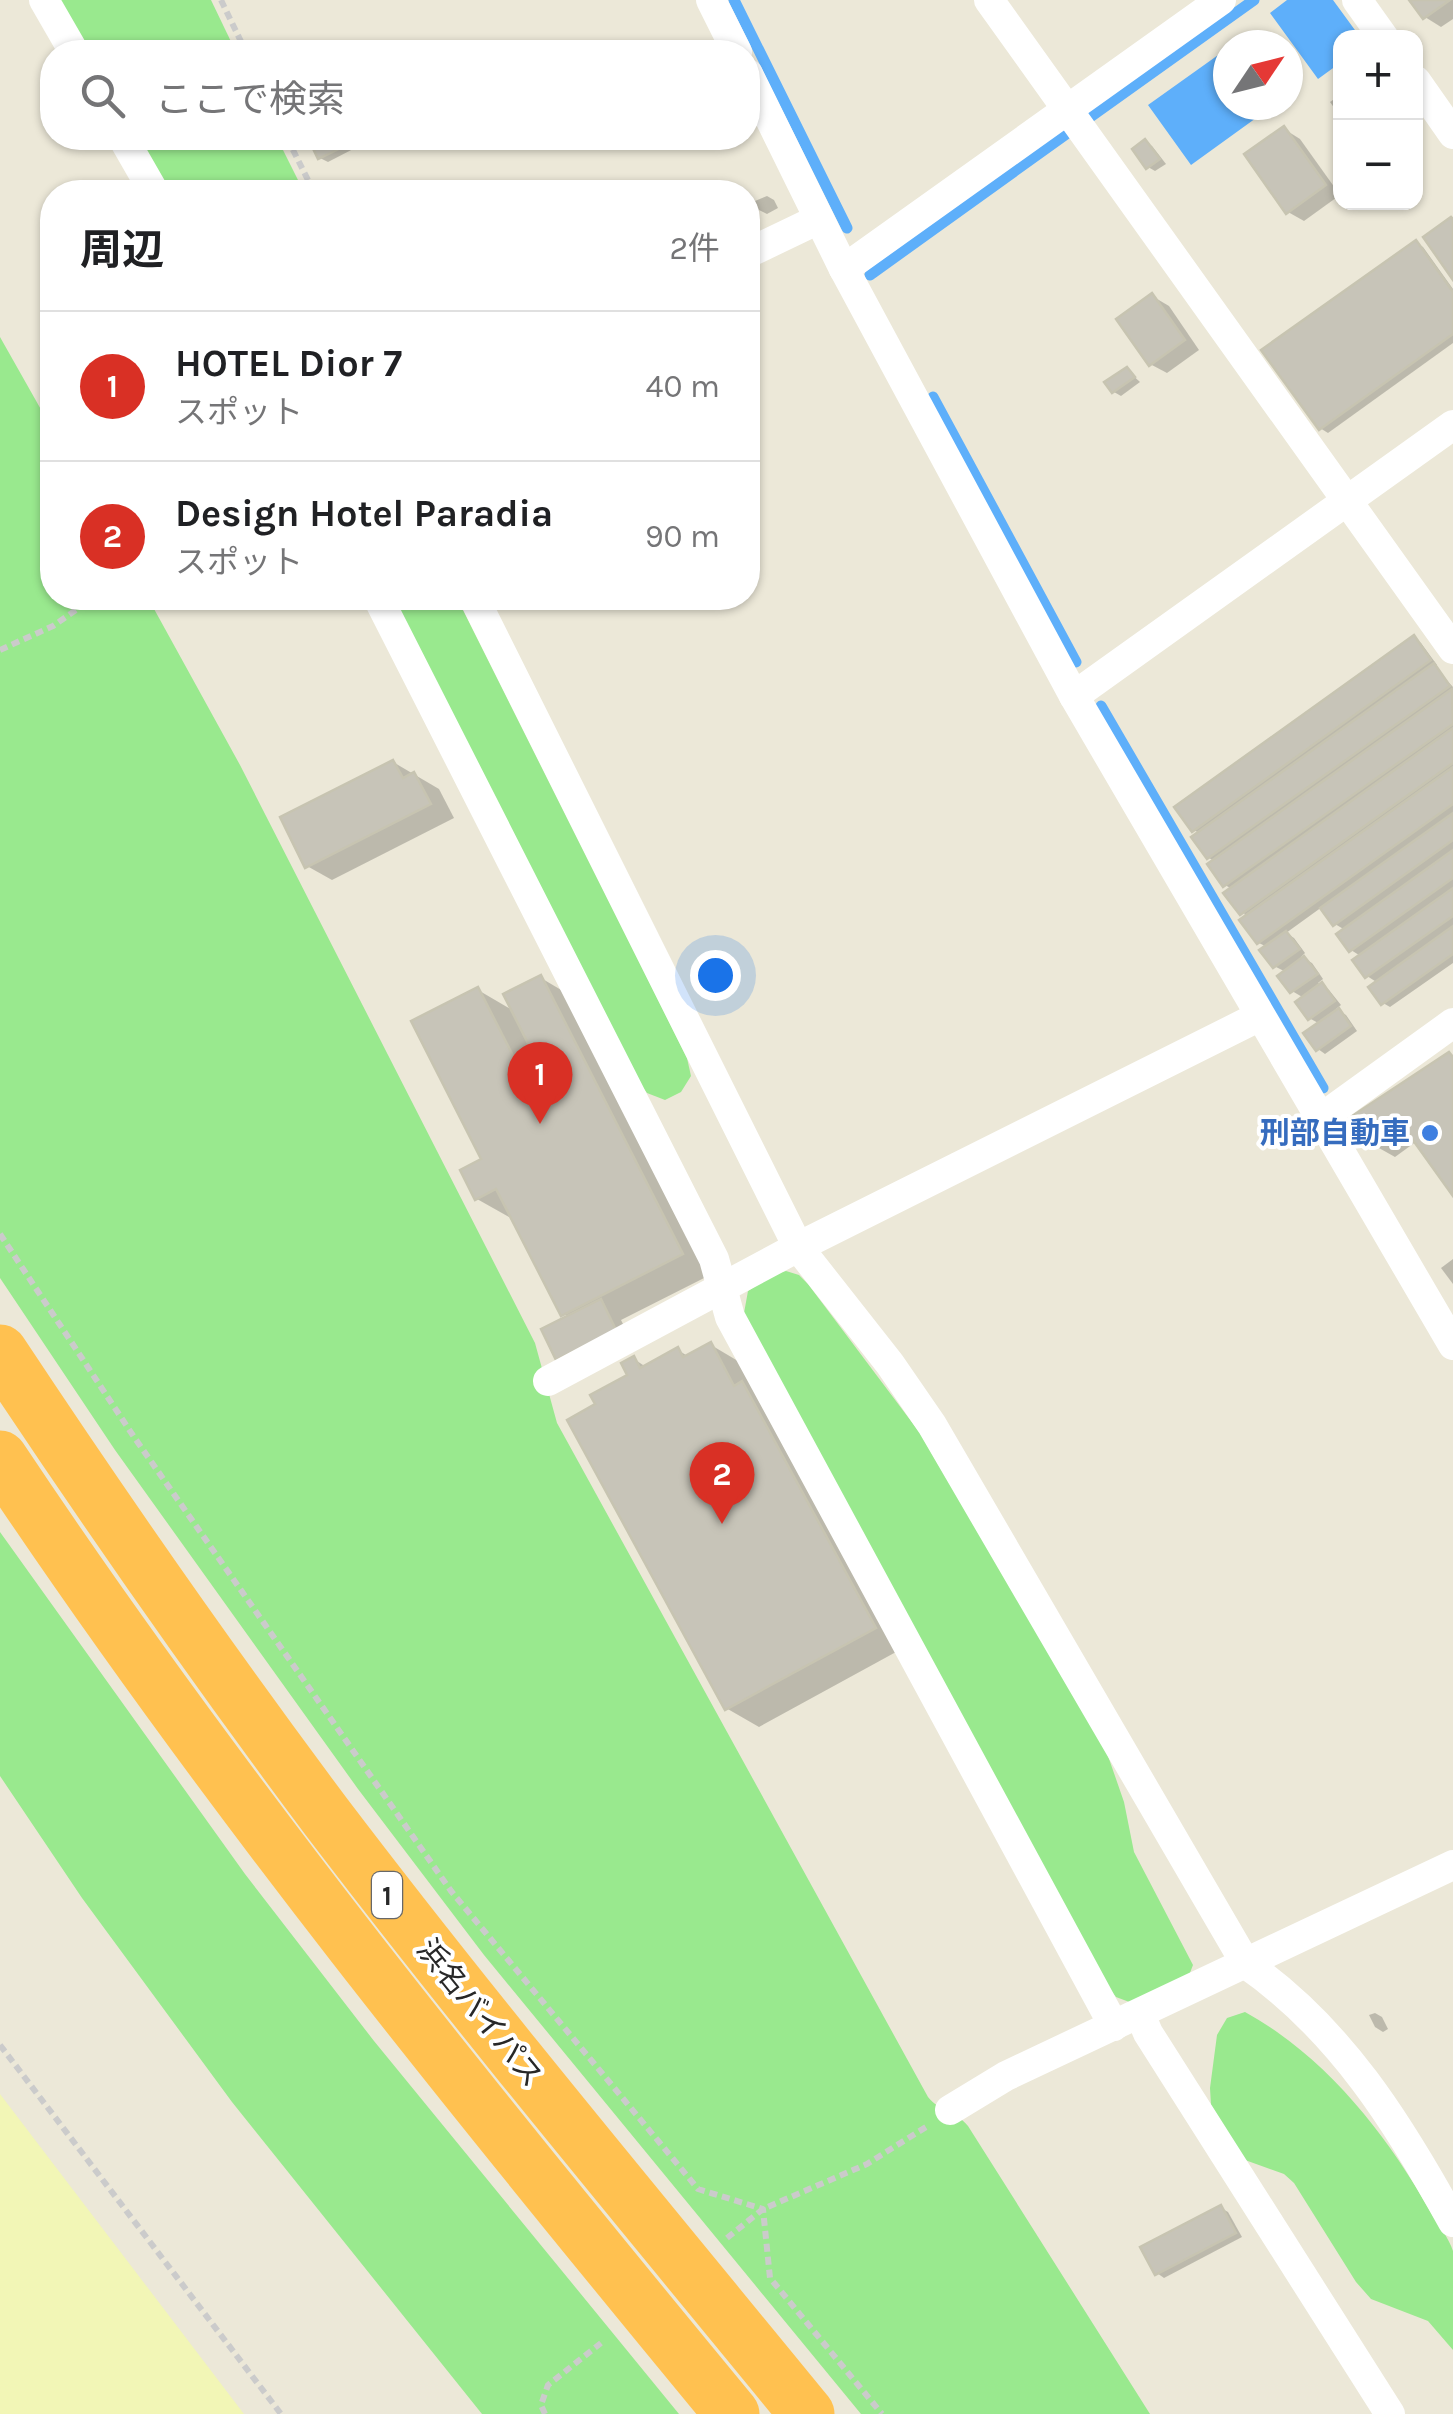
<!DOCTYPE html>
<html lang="ja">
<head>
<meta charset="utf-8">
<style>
	:root { --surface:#fff; --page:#f2f2f2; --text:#202124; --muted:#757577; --line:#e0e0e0; --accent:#d93025 }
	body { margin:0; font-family:Karla,"Noto Sans JP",sans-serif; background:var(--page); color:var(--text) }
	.controls { position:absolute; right:30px; top:30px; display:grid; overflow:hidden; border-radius:20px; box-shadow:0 2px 8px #0004 }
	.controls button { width:90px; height:90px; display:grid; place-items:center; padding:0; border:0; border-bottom:2px solid var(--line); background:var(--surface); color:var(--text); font:50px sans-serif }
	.compass { position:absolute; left:1213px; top:30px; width:90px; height:90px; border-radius:50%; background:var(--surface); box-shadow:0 2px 8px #0004; rotate:55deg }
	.you { position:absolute; left:715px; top:975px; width:35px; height:35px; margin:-25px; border:8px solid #fff; border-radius:50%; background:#1a73e8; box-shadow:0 0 0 15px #1a73e833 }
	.badge { display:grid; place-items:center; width:65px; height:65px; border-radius:50%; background:var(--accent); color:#fff; font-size:32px; font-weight:700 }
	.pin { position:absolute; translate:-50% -82px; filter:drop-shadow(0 2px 5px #0008) }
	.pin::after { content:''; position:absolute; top:52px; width:35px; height:30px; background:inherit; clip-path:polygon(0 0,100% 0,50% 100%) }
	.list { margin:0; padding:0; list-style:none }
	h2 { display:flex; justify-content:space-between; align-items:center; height:130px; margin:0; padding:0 40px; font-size:42px }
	h2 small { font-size:32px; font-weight:400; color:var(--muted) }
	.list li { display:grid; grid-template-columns:65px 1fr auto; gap:30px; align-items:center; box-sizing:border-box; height:150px; padding:0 40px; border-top:2px solid var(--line) }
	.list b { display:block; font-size:38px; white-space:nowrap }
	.list p { margin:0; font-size:32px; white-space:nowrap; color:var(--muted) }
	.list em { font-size:32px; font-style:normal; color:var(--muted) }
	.icon { flex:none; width:55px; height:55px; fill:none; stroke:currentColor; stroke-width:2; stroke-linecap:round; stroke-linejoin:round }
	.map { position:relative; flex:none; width:1453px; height:2414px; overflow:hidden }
	.search { position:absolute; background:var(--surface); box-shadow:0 2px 8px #0004; left:40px; top:40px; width:720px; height:110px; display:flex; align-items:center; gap:25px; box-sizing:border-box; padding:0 35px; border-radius:40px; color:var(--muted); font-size:38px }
	.panel { position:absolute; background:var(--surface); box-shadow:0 2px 8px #0004; left:40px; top:180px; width:720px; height:430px; border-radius:40px }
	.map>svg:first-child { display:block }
</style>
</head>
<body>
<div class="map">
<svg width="1453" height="2414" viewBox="0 0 1453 2414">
	<rect width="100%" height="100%" fill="#ece8d8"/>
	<g fill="#99e98e">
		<path d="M58 0H211L236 52H88Z"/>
		<path d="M136 138H277L304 192H168Z"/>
		<path d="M0 337 52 429V598H148L240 765 535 1343 557 1423 928 2097C939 2111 957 2112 968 2126L1150 2414H861L484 1955 358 1789 115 1450 0 1278Z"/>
		<path d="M391 598H457L687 1058 691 1076 681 1092 665 1100 647 1093 636 1079Z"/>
		<path d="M786 1271 799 1275 808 1284 920 1433 1107 1753 1124 1802 1134 1852 1193 1965 1188 1978 1132 2003 1116 1997 1104 1982 744 1313 748 1291 774 1274Z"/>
		<path d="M0 1532 245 1874 374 2041 679 2414H482L232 2102 82 1898 0 1776Z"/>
		<path d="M1245 2012C1325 2056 1386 2133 1430 2211 1437 2223 1449 2238 1453 2251 1453 2269 1453 2328 1453 2350L1428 2321 1371 2299 1356 2282 1294 2183 1284 2174 1245 2160 1211 2105 1210 2088 1217 2035 1227 2018Z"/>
	</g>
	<path fill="#f2f6b6" d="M0 2094 244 2414H0Z"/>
	<g fill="#5eaffa">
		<path d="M1287 0H1333L1360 37 1340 38V63L1318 79 1270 13Z"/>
		<path d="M1228 48V105H1274L1191 165 1148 105Z"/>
	</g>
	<g fill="#0003">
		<path d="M1412 0H1453V19L1441 27 1425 17Z"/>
		<path d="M1340 95V116L1330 102Z"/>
		<path d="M1284 129 1300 139 1340 195 1304 221 1288 212Z"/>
		<path d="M324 138H355L359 146 328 162 320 158 313 143Z"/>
		<path d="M1145 142 1152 146 1166 164 1155 171 1148 167Z"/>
		<path d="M767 196 774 200 778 208 767 214 759 210 755 201Z"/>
		<path d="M1416 243 1423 247 1453 289V343L1328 433 1320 428Z"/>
		<path d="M1152 296 1169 306 1199 350 1167 373 1150 364Z"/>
		<path d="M1127 370 1140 382 1121 396 1114 392Z"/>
		<path d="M1414 638 1421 643 1437 665 1434 667 1453 687V963L1390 1007 1383 1003 1378 983 1367 976 1362 957 1351 950 1345 930 1335 924 1322 907 1286 933 1294 938 1305 953 1301 957 1312 963 1323 979 1318 983 1329 990 1341 1005 1336 1009 1346 1015 1357 1031 1325 1054 1318 1049 1320 1024 1309 1018 1304 998 1292 991 1286 972 1274 966 1267 947 1259 943 1232 889 1225 885 1216 862 1209 858 1200 833 1193 830Z"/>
		<path d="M393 762 439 789 454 818 332 880 307 866Z"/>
		<path d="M541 978 573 997 714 1273 621 1320 631 1340 563 1314 513 1216 509 1217 477 1199 484 1160 478 990 514 1011Z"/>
		<path d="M1449 1055 1453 1057V1192L1417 1141 1395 1157 1370 1143Z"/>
		<path d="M1453 1259V1284L1441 1268Z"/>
		<path d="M711 1345 743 1364 907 1646 759 1727 726 1708 599 1405 630 1376 634 1359 646 1367 678 1350 689 1357Z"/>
		<path d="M1375 2013 1382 2017 1388 2029 1383 2032 1375 2027 1369 2015Z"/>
		<path d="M1221 2208 1228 2212 1242 2237 1164 2278 1157 2273Z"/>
	</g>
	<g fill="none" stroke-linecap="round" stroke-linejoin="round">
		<g stroke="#5eaffa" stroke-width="11">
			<path d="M734 0 847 228"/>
			<path d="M1086 120 1254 0"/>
			<path d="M870 275 1069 132"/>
			<path d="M933 397 1076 662"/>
			<path d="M1101 706 1323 1088"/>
		</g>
	</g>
	<g fill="#c7c4b8" stroke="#c7c4b1" stroke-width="2.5">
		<path d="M1409 0H1450L1423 19Z"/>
		<path d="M1284 126 1326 185 1286 214 1244 154Z"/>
		<path d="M319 138H351L353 142 318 159 310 142Z"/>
		<path d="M1145 139 1160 159 1146 169 1132 149Z"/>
		<path d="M1451 217 1453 219V280L1423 237Z"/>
		<path d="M1416 240 1453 292V334L1319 430 1261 350Z"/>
		<path d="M1152 293 1185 340 1149 366 1116 319Z"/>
		<path d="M1127 367 1135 377 1112 393 1104 382Z"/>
		<path d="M1414 635 1431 660 1192 832 1174 807Z"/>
		<path d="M1434 663 1450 686 1207 859 1191 837Z"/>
		<path d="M1452 689 1453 724 1223 887 1207 864Z"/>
		<path d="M1453 728V763L1240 915 1223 893Z"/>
		<path d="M393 760 403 778 414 772 431 804 305 868 280 817Z"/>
		<path d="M1453 767V804L1257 944 1239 920Z"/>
		<path d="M1453 813V840L1333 926 1320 908Z"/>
		<path d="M1453 850V878L1349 952 1336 934Z"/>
		<path d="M1453 888V916L1365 978 1352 960Z"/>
		<path d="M1453 926V954L1381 1005 1368 987Z"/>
		<path d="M1286 931 1300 949 1273 968 1259 950Z"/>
		<path d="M1304 956 1318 974 1290 993 1277 976Z"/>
		<path d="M541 975 683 1254 561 1316 496 1189 475 1200 460 1170 481 1159 411 1021 478 987 530 1089 547 1081 503 994Z"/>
		<path d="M1322 982 1335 1001 1308 1020 1295 1002Z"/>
		<path d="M1339 1008 1351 1026 1316 1051 1303 1033Z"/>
		<path d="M1449 1052 1453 1057V1196L1400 1122 1368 1145 1349 1118Z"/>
		<path d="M601 1299 616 1330 556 1360 541 1329Z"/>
		<path d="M711 1342 734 1386 742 1381 876 1628 725 1710 567 1420 595 1404 590 1395 627 1375 621 1363 634 1356 640 1368 678 1347 683 1357Z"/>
		<path d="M1221 2205 1236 2233 1155 2275 1140 2247Z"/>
	</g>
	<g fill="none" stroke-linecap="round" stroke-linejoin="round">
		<g stroke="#cbcbcb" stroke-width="6" stroke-dasharray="8 5" stroke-linecap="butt">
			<path d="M221 0 246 52"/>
			<path d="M287 138 314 192"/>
			<path d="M0 650 53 626 93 598"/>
			<path d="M0 1234 134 1437 451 1891 698 2189 763 2209 770 2278 882 2414"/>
			<path d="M0 2045 281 2414"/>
			<path d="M727 2238 763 2209 867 2164 926 2127"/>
			<path d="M545 2414 541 2405 548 2385 601 2343"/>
		</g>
		<g stroke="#fff" stroke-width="30">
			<path d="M44 0 74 52"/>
			<path d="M711 0 737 52"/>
			<path d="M989 0 1453 649"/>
			<path d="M1357 0 1384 38"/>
			<path d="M748 74 844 269 1074 696 1453 1345"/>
			<path d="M1416 81 1453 134"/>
			<path d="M123 138 154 192"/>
			<path d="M748 253 819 219"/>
			<path d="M844 269 1221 0"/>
			<path d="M378 598 714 1259 730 1317 1114 2026"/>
			<path d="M474 598 798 1247 890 1364 932 1425 1246 1964C1340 2029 1399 2124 1453 2222"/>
			<path d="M1074 696 1453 425"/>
			<path d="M1320 1119 1453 1023"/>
			<path d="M548 1381 798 1247 1260 1016"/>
			<path d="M1140 2014 1148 2033 1390 2414"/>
			<path d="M950 2110 1006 2076 1453 1865"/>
		</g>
		<g stroke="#ffc150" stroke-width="55">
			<path d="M0 1352C104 1509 212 1664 325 1815 480 2019 645 2216 807 2414"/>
			<path d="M0 1458C223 1793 476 2104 732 2414"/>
		</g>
	</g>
	<circle fill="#3f7fe0" stroke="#fff" stroke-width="4" cx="1430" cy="1133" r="10"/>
	<g text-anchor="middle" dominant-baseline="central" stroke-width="8" stroke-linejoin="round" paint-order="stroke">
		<rect fill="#fff" stroke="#686868" stroke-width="2.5" x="372" y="1872" width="30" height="46" rx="8"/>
		<g font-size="28" font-weight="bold" fill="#282828">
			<text x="387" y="1895">1</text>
		</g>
		<g font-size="30" font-weight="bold" fill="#366cbe" stroke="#fff" text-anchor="end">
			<text x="1410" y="1133">刑部自動車</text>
		</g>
		<g font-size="30" fill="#282828" stroke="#fff">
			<text transform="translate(480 2013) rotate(51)">浜名バイパス</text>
		</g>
	</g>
</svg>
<div class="controls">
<button>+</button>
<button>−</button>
</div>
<svg class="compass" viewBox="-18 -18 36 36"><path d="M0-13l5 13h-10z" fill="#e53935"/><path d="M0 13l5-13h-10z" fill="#757577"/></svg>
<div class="you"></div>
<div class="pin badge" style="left:540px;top:1124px">1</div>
<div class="pin badge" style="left:722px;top:1524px">2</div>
<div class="search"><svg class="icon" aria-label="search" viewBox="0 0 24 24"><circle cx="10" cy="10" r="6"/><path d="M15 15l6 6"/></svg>ここで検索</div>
<section class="panel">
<h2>周辺<small>2件</small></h2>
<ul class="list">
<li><span class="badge">1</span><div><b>HOTEL Dior 7</b><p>スポット</p></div><em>40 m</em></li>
<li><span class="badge">2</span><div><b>Design Hotel Paradia</b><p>スポット</p></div><em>90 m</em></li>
</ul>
</section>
</div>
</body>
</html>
